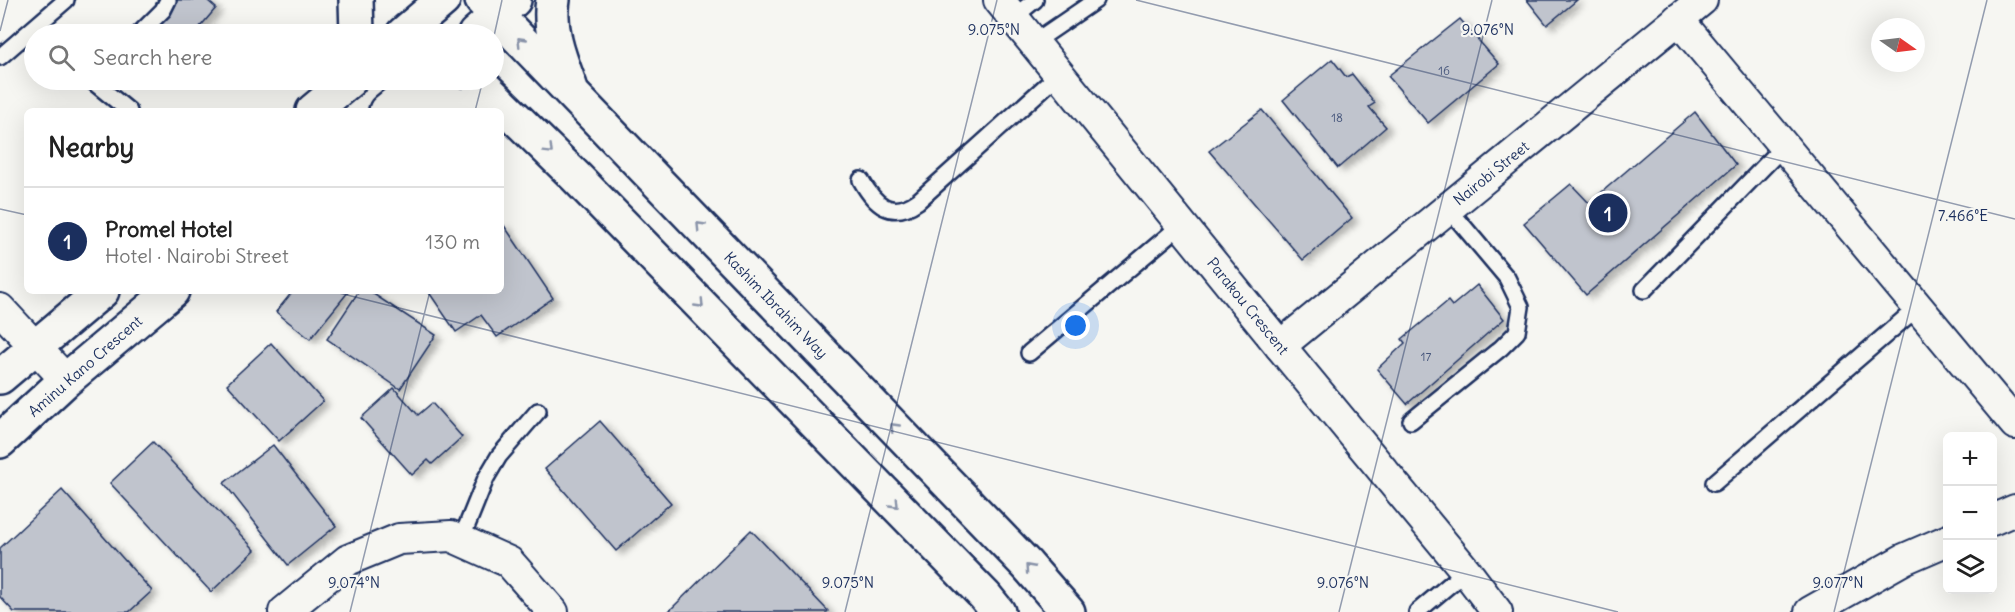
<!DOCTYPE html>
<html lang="en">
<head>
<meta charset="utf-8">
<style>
	:root { --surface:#fff; --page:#f2f2f2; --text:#222; --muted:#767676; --line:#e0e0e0; --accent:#1b2f5e }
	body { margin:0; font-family:Delius,sans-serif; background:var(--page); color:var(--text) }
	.controls { position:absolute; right:18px; bottom:18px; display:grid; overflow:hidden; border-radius:9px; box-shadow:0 6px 24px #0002 }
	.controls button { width:54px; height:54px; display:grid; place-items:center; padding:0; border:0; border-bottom:2px solid var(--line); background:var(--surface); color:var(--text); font:30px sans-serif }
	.compass { position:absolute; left:1871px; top:18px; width:54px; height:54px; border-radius:50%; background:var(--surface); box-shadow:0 6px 24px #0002; rotate:104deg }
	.you { position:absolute; left:1076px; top:326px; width:21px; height:21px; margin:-15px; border:4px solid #fff; border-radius:50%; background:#1a73e8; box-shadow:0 0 0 9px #1a73e833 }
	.badge { display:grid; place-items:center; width:39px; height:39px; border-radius:50%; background:var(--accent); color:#fff; font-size:20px; font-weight:700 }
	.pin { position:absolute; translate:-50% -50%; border:3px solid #fff; box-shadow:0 2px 6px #0006 }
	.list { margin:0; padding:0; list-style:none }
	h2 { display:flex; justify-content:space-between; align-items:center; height:78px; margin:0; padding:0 24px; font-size:26px }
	h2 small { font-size:20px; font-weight:400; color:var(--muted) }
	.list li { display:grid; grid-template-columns:39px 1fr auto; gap:18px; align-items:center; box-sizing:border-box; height:108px; padding:0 24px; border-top:2px solid var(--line) }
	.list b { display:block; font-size:22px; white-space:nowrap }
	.list p { margin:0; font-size:20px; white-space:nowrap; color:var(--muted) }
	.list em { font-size:20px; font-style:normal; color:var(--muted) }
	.icon { flex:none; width:33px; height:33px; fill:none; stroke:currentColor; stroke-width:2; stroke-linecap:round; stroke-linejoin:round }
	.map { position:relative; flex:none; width:2015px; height:612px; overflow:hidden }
	.search { position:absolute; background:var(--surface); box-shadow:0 6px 24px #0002; left:24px; top:24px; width:480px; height:66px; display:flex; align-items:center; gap:15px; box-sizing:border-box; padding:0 21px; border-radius:33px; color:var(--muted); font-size:22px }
	.panel { position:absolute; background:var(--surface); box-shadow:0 6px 24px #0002; left:24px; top:108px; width:480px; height:186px; border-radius:9px }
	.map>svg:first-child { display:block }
</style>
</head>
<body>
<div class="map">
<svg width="2015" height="612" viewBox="0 0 2015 612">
	<defs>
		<filter id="shadow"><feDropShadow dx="6" dy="4" stdDeviation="3" flood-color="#0004"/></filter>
	</defs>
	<rect width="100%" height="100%" fill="#f6f6f2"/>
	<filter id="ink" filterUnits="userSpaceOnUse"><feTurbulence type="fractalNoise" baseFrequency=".0167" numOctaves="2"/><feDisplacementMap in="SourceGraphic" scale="12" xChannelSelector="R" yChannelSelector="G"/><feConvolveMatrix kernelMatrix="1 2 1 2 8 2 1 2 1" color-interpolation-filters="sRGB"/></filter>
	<g filter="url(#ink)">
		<g fill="#c0c4cd" stroke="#1b2f5e" stroke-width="1.5" filter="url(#shadow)">
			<path d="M171 0H207L216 8 194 34H143Z"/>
			<path d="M1527 0H1577L1547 25Z"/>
			<path d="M1460 19 1499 64 1428 123 1388 76Z"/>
			<path d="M1332 59 1346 77 1352 74 1375 103 1369 107 1386 127 1338 168 1283 100Z"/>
			<path d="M1262 110 1352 218 1303 260 1209 151Z"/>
			<path d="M1695 112 1736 165 1586 295 1524 223 1571 184 1589 203Z"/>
			<path d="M503 224 553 298 497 337 481 315 456 332 428 291H501V225Z"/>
			<path d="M1477 285 1504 319 1407 404 1377 369 1405 343 1402 339 1448 301 1452 306Z"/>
			<path d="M293 291H349L310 339 276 312Z"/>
			<path d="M359 291H369L436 335 400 389 327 339Z"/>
			<path d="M271 343 323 401 279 441 227 384Z"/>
			<path d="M394 388 418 415 432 403 462 437 432 464 428 460 412 475 361 418Z"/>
			<path d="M600 421 671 503 616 551 545 469Z"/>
			<path d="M153 442 255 550 211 592 110 483Z"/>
			<path d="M273 445 336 526 288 565 224 483Z"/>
			<path d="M62 490 152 591 129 612H14L0 597V548Z"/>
			<path d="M751 530 828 611 827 612H668Z"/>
		</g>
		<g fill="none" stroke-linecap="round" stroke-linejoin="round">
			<g stroke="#1b2f5e" stroke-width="20">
				<g id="lane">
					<path d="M1013 18 1035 0"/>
					<path d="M139 34 163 10 168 0"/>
					<path d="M1033 43 1096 0"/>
					<path d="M0 57 66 0"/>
					<path d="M91 80 129 111"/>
					<path d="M861 180C875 205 891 220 918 201L1059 74"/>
					<path d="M1644 290 1784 146"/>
					<path d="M1029 353 1181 225"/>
					<path d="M1411 421 1501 348 1517 332 1521 307 1507 278 1448 208"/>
					<path d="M1714 483 1918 307"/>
					<path d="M461 540 486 478 499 456 538 411"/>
					<path d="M1417 612 1466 571"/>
				</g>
			</g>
			<g stroke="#1b2f5e" stroke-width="34">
				<g id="street">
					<path d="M999 0 1280 346 1466 571 1497 612"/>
					<path d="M1678 19 2015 424"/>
					<path d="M0 309 66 380"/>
					<path d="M1280 346 1702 0"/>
					<path d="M1992 520 2015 510"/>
					<path d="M284 612 348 560 399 539 451 536 509 562 553 612"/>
					<path d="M1810 612 1904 559 1948 540"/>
				</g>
			</g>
			<g stroke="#1b2f5e" stroke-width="38">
				<g id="secondary">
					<path d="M356 0 357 34"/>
					<path d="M482 0 1027 565 1068 612"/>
					<path d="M553 0C548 30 560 59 570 86"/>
					<path d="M403 34 443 0"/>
					<path d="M475 34 514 0"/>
					<path d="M477 80 576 177 985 596 998 612"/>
					<path d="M313 111 350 80"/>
					<path d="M386 111 423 80"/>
					<path d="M414 111 445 101 480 111"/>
					<path d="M0 377 102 291"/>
					<path d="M0 441 66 380 172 291"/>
				</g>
			</g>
			<use href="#lane" stroke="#f6f6f2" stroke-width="15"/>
			<use href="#street" stroke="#f6f6f2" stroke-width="30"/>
			<use href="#secondary" stroke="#f6f6f2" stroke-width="33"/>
		</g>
		<defs><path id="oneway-chevron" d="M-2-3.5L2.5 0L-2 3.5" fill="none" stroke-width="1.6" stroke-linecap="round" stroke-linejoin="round" transform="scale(1.5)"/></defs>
		<g stroke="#8892a8">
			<use href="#oneway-chevron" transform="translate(521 41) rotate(-134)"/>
			<use href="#oneway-chevron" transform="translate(549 150) rotate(45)"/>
			<use href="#oneway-chevron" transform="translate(700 226) rotate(-134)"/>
			<use href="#oneway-chevron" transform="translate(700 304) rotate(46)"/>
			<use href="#oneway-chevron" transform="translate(894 427) rotate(-134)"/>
			<use href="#oneway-chevron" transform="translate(895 504) rotate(46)"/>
			<use href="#oneway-chevron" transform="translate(1029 568) rotate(-132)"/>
		</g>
	</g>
	<path fill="none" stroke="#1b2f5e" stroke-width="1.5" stroke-opacity="0.45" d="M1136 0 2015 219M0 31 8 0M494 36 502 0M475 111 483 80M0 209 27 215M331 291 1618 612M350 612 430 291M845 612 997 0M1339 612 1492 0M1834 612 1987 0"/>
	<g text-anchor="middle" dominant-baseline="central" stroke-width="4.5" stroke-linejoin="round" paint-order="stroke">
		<g font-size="12" fill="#44547a">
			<text x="1444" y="70">16</text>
			<text x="1337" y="117">18</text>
			<text x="1426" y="356">17</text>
		</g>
		<g font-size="15" fill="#1b2f5e" stroke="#f6f6f2">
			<text transform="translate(1491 173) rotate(-39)">Nairobi Street</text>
			<text transform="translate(776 305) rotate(46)">Kashim Ibrahim Way</text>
			<text transform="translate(1248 306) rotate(51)">Parakou Crescent</text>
			<text transform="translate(85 366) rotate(-41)">Aminu Kano Crescent</text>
		</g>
	</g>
	<g font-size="15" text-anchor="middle" fill="#1b2f5e" stroke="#f6f6f2" stroke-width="4.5" stroke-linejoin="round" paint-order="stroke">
		<text x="994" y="35">9.075°N</text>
		<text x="1488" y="35">9.076°N</text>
		<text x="1963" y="221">7.466°E</text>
		<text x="354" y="588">9.074°N</text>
		<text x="848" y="588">9.075°N</text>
		<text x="1343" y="588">9.076°N</text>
		<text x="1838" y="588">9.077°N</text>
	</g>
</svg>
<div class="controls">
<button>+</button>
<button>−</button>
<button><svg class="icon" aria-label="layers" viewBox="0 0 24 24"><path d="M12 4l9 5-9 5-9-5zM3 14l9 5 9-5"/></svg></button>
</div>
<svg class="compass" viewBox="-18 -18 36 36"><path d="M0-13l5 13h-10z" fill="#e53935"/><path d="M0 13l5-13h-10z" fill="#767676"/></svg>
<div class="you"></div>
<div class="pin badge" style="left:1608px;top:213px">1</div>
<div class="search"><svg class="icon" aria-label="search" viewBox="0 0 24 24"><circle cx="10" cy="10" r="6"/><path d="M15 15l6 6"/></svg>Search here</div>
<section class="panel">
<h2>Nearby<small></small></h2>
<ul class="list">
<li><span class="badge">1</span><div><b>Promel Hotel</b><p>Hotel · Nairobi Street</p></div><em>130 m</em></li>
</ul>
</section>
</div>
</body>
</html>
